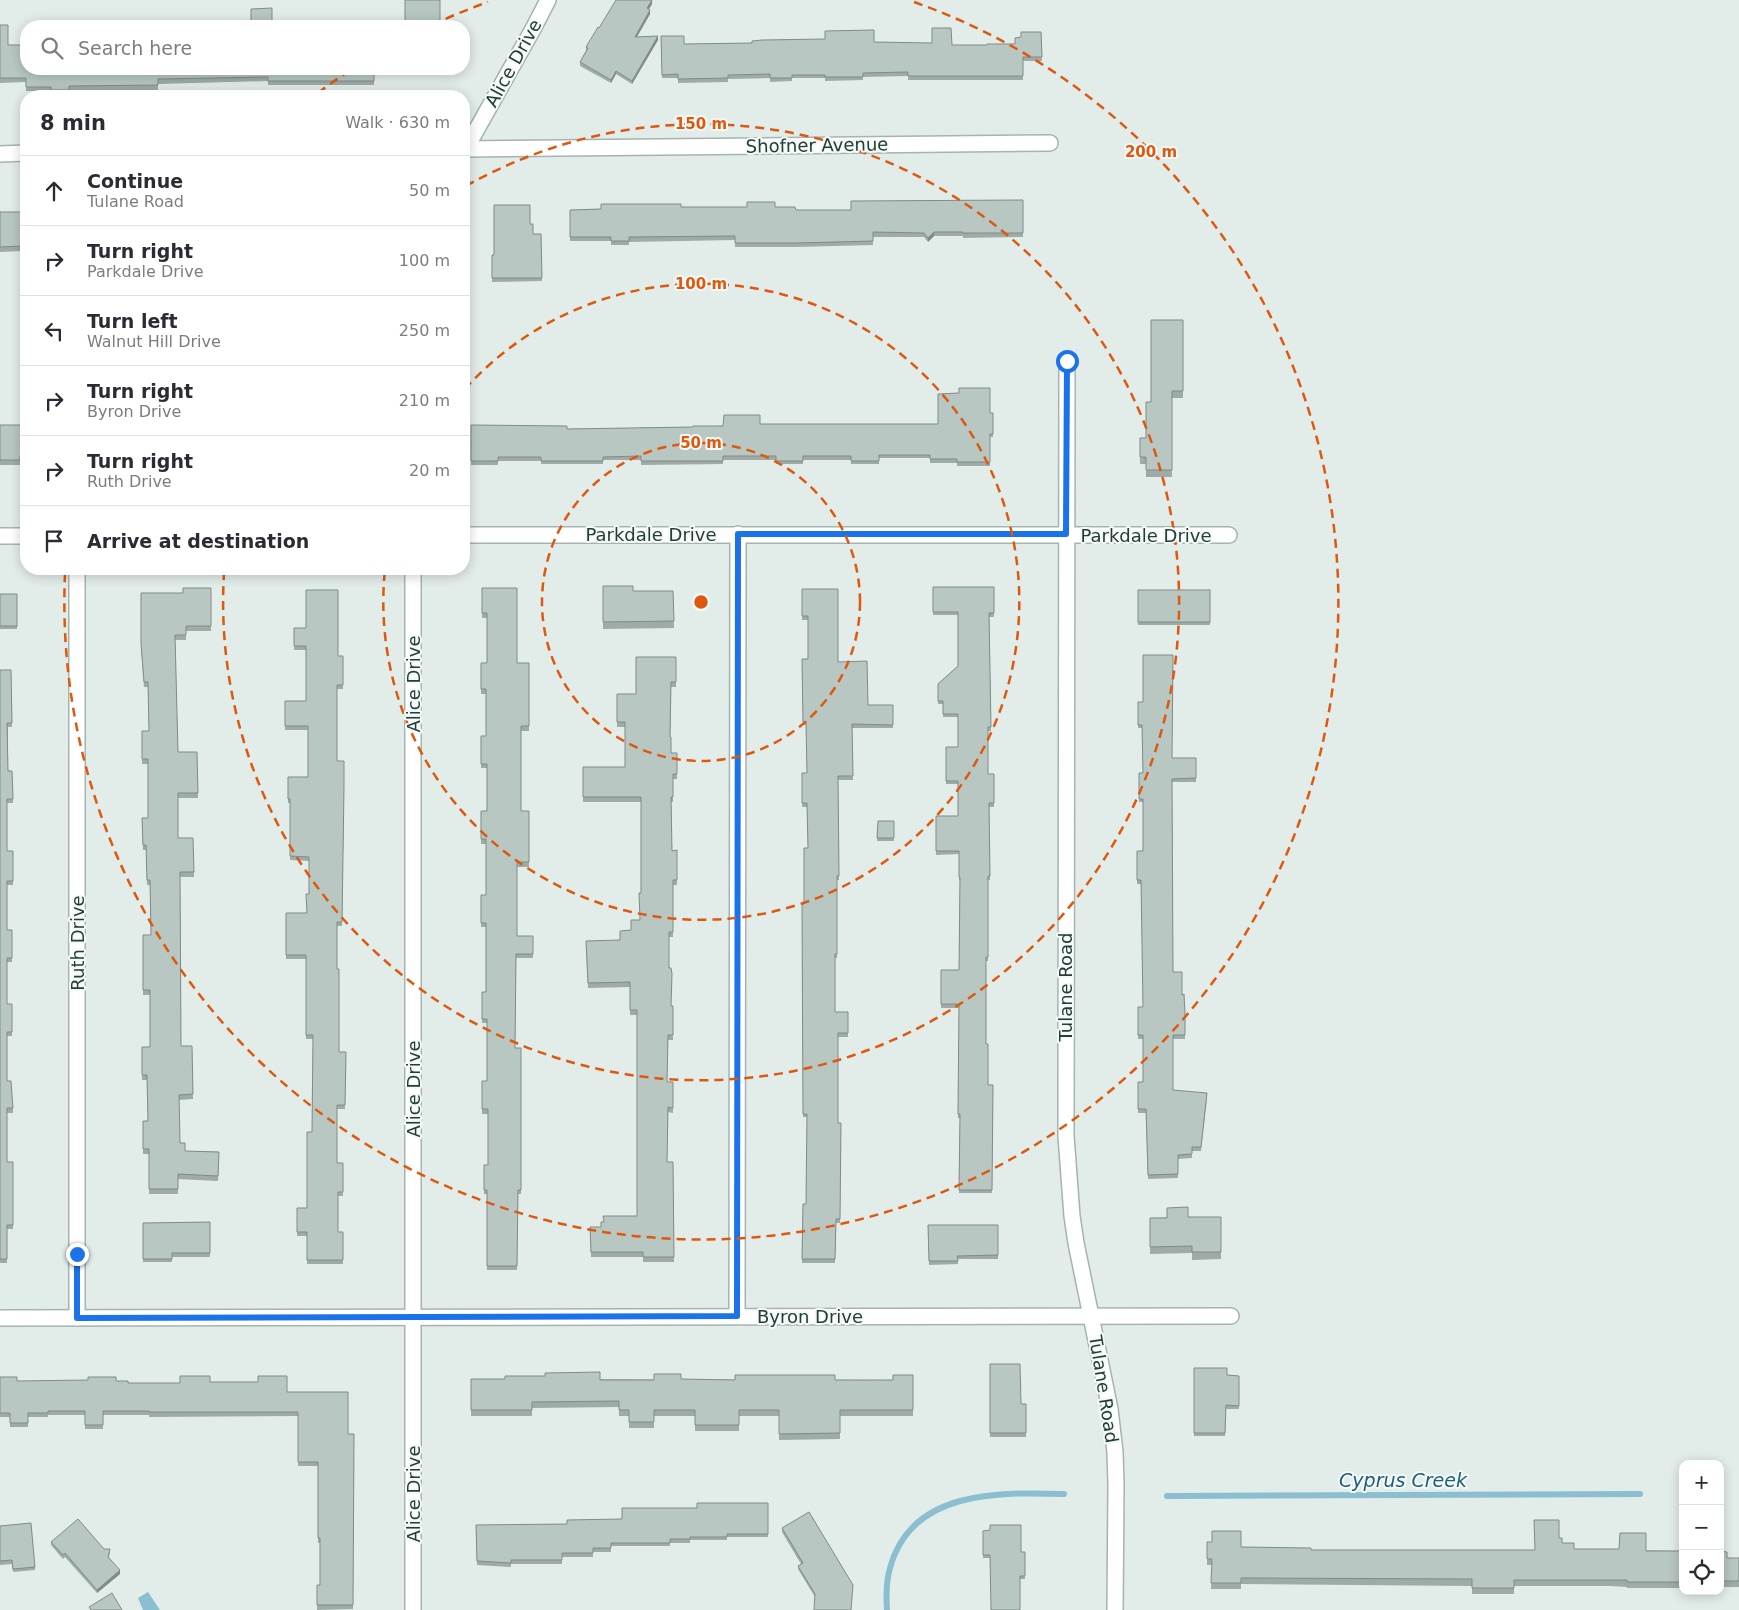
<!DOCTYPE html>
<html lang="en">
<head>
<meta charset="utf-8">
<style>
	:root { --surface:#fff; --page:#f2f2f3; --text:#2b2b33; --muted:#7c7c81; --line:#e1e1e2 }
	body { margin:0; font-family:"DejaVu Sans",sans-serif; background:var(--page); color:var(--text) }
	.controls { position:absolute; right:15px; bottom:15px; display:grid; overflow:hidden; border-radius:10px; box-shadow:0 2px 12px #0003 }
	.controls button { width:45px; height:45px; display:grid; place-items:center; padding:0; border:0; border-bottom:1px solid var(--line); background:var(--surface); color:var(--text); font:25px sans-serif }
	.stop { position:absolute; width:15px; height:15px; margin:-11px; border:4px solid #1a73e8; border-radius:50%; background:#fff }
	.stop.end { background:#1a73e8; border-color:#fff; box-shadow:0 1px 5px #0008 }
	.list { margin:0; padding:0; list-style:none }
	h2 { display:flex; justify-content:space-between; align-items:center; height:65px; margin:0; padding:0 20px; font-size:21px }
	h2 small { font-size:16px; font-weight:400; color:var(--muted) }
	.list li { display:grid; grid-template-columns:32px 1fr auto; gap:15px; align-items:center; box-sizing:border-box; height:70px; padding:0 20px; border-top:1px solid var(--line) }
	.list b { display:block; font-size:19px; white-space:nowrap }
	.list p { margin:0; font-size:16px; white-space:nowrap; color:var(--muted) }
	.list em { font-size:16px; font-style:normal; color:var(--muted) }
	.icon { flex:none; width:28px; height:28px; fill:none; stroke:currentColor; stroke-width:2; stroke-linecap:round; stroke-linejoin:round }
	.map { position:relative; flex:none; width:1739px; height:1610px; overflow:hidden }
	.search { position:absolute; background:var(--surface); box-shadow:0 2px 12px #0003; left:20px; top:20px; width:450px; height:55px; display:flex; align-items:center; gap:12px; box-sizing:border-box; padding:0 18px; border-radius:20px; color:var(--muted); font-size:19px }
	.panel { position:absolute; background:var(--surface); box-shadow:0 2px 12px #0003; left:20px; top:90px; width:450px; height:485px; border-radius:20px }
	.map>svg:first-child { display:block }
</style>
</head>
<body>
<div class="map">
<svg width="1739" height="1610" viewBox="0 0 1739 1610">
	<rect width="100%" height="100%" fill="#e2ece9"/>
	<path fill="#8bbed0" d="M148 1592 160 1610H143L138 1598Z"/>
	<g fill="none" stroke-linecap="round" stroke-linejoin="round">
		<g stroke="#8bbed0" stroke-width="6">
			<path d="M1167 1496 1640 1494"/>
			<path d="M887 1610C886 1596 886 1582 890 1568 911 1490 998 1492 1064 1494"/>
		</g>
		<g stroke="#a5b4b1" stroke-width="18">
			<g id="minor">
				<path d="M464 149 1050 143"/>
				<path d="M464 152 533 29 548 0"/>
				<path d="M0 154 26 153"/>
				<path d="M1067 361 1066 1136 1072 1216 1076 1243 1110 1409 1115 1452 1116 1485 1115 1610"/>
				<path d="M464 535H1229"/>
				<path d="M0 536H26"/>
				<path d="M737 1316 738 534"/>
				<path d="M0 1318 1231 1316"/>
				<path d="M77 1318V569"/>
				<path d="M413 1610V569"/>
			</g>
		</g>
		<use href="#minor" stroke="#fff" stroke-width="15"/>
	</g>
	<g fill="#9eaba7">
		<path d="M652 4 649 9 650 14 637 37 658 40 632 84 616 74 611 83 580 66V62L586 51V47L599 28Z"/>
		<path d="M0 25 8 45 26 69H435V70H374V85H268V81L158 84V90L69 91V94H51V91H26V82L0 83Z"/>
		<path d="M1041 32 1042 61H1023V80H908V76L863 77V80L825 81V78H792V81L770 82V78L728 79V82L678 83V78H662L661 36 684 44 874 42 952 45H987L1015 44 1021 37Z"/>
		<path d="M1023 200V237L963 238V236H934L928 242 924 237H873V245L796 247H735V240L629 242V245H611V241H570V210L681 207H775L796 210H851Z"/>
		<path d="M0 212H26V252H22V251L0 252Z"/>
		<path d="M530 224 533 234H541L542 281 492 282V255H494Z"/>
		<path d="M1183 320V398H1172V477H1146V464H1140V438H1146L1151 402Z"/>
		<path d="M990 413H993V437H990V466H957V463H930V458H879V464H851V460H803V464H776V460H723V464L641 465V460H603V464H541V461H498V465H471V425L567 429 693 427 760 424H938Z"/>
		<path d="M0 425H26V461H20V465H0Z"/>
		<path d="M603 586 633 591H673L674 628 603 629Z"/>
		<path d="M933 587H994V617H989L991 731H988V774H994V807H989L990 880H988V961H986V1044L988 1085H993L992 1193H959L960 1118H958L959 1008H941V970H959L960 880H959V854L936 855V820L958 816V784H946V747H958V717H943V704H938V684L958 666V615H933Z"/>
		<path d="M211 588V631H186V640H175L178 752H197L198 798H178V838L194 872V877H180L181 1046H192L193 1099 179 1100 180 1143 185 1151 219 1152 218 1181 178 1179V1194H149V1154H143V1121H148L147 1080H142V1047H150V995H143V935H151L150 885H147L146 850H143L142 823 148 818V764H142V731H149L148 687H144L141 648 183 593Z"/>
		<path d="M482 588 517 663 529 668V731H521V811H529V867H517V936H533V958H516L515 1048H521V1194H518L517 1270H487V1194H484V1165H488V1114H482V1081H487V1023H482V992H486V927H481V895H486V844H481V811H487V768H481V736H486V694H481V663H487V618H482Z"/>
		<path d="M802 589 838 662 868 705H893V728H852L853 780H838L839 880H837V958H835V1012H848V1037H838V1123H841L840 1223H836L835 1263H802L803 1204H806L807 1117H803L802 904H804L808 848 807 807H802V773H807L806 725H803L802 659H808V620H802Z"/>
		<rect x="1138" y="590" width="72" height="35"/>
		<rect x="0" y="594" width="17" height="35"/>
		<path d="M294 628 338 656H343V689H337V761L344 791 342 926H337V969L339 1052 346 1056 345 1109H337V1163H343V1196H338V1232H343V1264H307V1236H297V1208H307L312 1132 313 1039H306V959H286V913H307L309 894V861L290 860V803H288V777H308V730H285V701H306V650H294Z"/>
		<path d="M676 657V687H671L670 737 671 753H677V779H673V802H671L672 851 677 850V885H673V937H669V968L671 1006H673V1040H668L667 1082H673V1113L668 1112 667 1162H673L674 1262H643V1257H591L590 1227H601L637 1216V1015H630V987L588 988 586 946 620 940 631 930 640 920 641 893V802H583V767H625V727H617V694H636Z"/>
		<path d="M0 670H11L12 727H8V771H12L13 803H7V851H13V885H7V930H12V962H7V1004H12V1036H7V1081L13 1108V1113H7V1162H13V1229H7V1263H0Z"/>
		<path d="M1138 702H1143L1172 758H1196V782H1172L1173 972 1182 995 1185 1014V1039H1173V1090L1207 1097 1201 1151H1192V1158L1178 1159V1178L1148 1179 1146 1113H1138V1082H1143V1039H1138V1007H1143L1141 884H1137V851H1143V802H1139V773H1143L1142 728H1138Z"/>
		<path d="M878 821H894V841H877Z"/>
		<path d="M1188 1217H1221V1259L1192 1260V1253L1150 1254V1218Z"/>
		<path d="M210 1222V1257H172V1262H143V1223Z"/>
		<path d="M928 1225H998V1259H958V1264L929 1265Z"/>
		<path d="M990 1364 1021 1404H1026V1437H990Z"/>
		<path d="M1194 1368 1227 1375 1239 1376V1409H1226L1225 1436H1194Z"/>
		<path d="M913 1375V1416H840V1439L779 1440V1416H739V1431H695V1416H654V1428H629V1416H619V1407L532 1408V1416H471V1379L893 1380Z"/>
		<path d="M0 1377 17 1381H116L128 1383H180L210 1382 287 1392 348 1434H354L353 1609 317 1610V1585H320V1543H318V1466H298V1416L149 1417V1415H103V1429H85V1415H48V1417H28V1427H10V1417H0Z"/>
		<path d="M768 1503V1537H727V1540H690V1543H670V1546H611V1552H593V1557H562V1564H511V1567L477 1565 476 1525 567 1524 622 1519 697 1508Z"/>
		<path d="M0 1526 35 1567V1570L13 1572 12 1564 0 1565Z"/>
		<path d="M782 1528 853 1585 815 1597 798 1569V1566L801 1564 782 1532Z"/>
		<path d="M983 1531 1021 1552H1025V1579H991L990 1558H983Z"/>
		<path d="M1559 1538 1562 1543 1574 1549 1683 1551V1588H1627V1587L1610 1586H1514V1594H1472V1586L1241 1584V1589H1211L1212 1565H1207V1542L1241 1547 1311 1550H1535Z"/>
		<path d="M51 1542 104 1549 110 1552 109 1557 120 1574 97 1593 65 1557 63 1559 51 1545Z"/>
		<path d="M1720 1551 1727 1558H1739V1587H1720Z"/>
	</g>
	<g fill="#818b88">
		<path d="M652 0V4L647 12V8Z"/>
		<path d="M650 10V14L635 40V37Z"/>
		<path d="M658 36V40L632 84V81Z"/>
		<path d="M616 71V74L611 83V80Z"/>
		<path d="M934 232V236L928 242V238Z"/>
		<path d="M120 1570V1574L97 1593V1590Z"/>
	</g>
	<g fill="#b8c7c2" stroke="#818b88">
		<path d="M405 0H440V25H435V26H405Z"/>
		<path d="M616 0H652L647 8 650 10 635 37 658 36 632 81 616 71 611 80 580 62 588 48 586 47 598 27 599 28Z"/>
		<path d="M272 8V26H251V9Z"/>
		<path d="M0 25H8V45H26V69H374V81H268V77L158 79V85L69 86V90H51V87H26V78H0Z"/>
		<path d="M932 28H951L952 45H987V44H1015V38L1021 37V32H1041L1042 57H1023V76H908V72L863 73V77H825V75H792V78H770V74L728 75V78L678 79V74L662 75 661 36H684V44L752 43V41L762 40 825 39V31L874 30V42L932 43Z"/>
		<path d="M1023 200V233H963V232H934L928 238 924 233 873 232V241L796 243H735V236L629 237V241H611V237H570V210L601 209V204H681V207H747V202H775V207H795L796 210H851V201Z"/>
		<path d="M494 205H530V224H533V234H541L542 278H492V255H494Z"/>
		<path d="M0 212H26V248H22V246L0 247Z"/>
		<path d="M1151 320H1183V391H1172V470H1146V457H1140V438H1146V402H1151Z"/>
		<path d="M959 388H990V413H993V434H990V462H957V459H930V455H879V461H851V456H803V461H776V456H723V461H641V456L603 457V461H541V457H498V461H471V425L567 426V429L693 427V426H723L724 415H760V424H938V394L959 393Z"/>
		<path d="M0 425H26V456H20V460H0Z"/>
		<path d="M603 586H633V591H673L674 621 603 622Z"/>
		<path d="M933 587H994V613H989L991 727H988V774H994V803H989L990 876H988V957H986V1044H988V1085H993L992 1190H959L960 1114H958L959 1004H941V970H959L960 877H959V851H936V816H958V781H946V747H958V714H943V701H938V684L958 666V612H933Z"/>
		<path d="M183 588H211V626H186V635H175L178 752H197L198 793H178V838H193L194 872H180L181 1046H192L193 1094 179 1095 180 1143H185V1151L219 1152 218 1176 178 1174V1189H149V1149H143V1121H148L147 1075H142V1047H150V990H143V935H151L150 880H147L146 845H143L142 818H148V759H142V731H149L148 682H144L141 643V593H183Z"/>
		<path d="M482 588H517V663H529V726H521V811H529V862H517V936H533V954H516L515 1048H521V1190H518L517 1266H487V1190H484V1165H488V1109H482V1081H487V1019H482V992H486V923H481V895H486V839H481V811H487V764H481V736H486V689H481V663H487V613H482Z"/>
		<path d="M802 589H838V662L867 661 868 705H893V725L852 724 853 776H838L839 876H837V954H835V1012H848V1033H838V1123H841L840 1219H836L835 1259H802L803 1204H806L807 1114H803L802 904H804V848H808L807 803H802V773H807L806 722H803L802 659H808V616H802Z"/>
		<path d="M306 590H338V656H343V685H337V761H344V787L342 922H337V969H339V1052H346L345 1105H337V1163H343V1192H338V1232H343V1260H307V1232H297V1208H307V1132H312L313 1035H306V955H286V913H307L306 894H309V857L290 856V799H288V777H308V726H285V701H306V646H294V628H306Z"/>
		<rect x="1138" y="590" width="72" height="32"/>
		<rect x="0" y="594" width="17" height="32"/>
		<path d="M1143 655H1173L1172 758H1196V778L1172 779 1173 972H1182V995L1184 994 1185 1014V1035H1173V1090L1207 1093 1201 1147H1192V1154L1178 1155V1174L1148 1175 1146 1109H1138V1082H1143V1035H1138V1007H1143L1141 880H1137V851H1143V799H1139V773H1143L1142 725H1138V702H1143Z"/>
		<path d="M636 657H676V682H671L670 737H671V753H677V774H673V797H671L672 851 677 850V880H673V932H669V968H671L672 974 671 1006H673V1035H668L667 1082H673V1108L668 1107 667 1162H673L674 1257H643V1252H591L590 1227H601V1222H604L603 1216H637V1010H630V982L588 983 586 941 620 940V931L631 930V920H640L639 893H641V797H583V767H625V722H617V694H636Z"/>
		<path d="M0 670H11L12 723H7L8 771H12L13 799H7V851H13V881H7V930H12V958H7V1004H12V1032H7V1081H11L13 1108H7V1162H13V1225H7V1259H0Z"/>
		<path d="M878 821H894V838H877Z"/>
		<path d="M1188 1207V1217H1221V1252H1192V1246L1150 1247V1218H1167V1208Z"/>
		<path d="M210 1222V1253H172V1259H143V1223Z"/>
		<path d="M928 1225H998V1255L957 1256 958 1261H929Z"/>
		<path d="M990 1364H1020L1021 1404H1026V1433H990Z"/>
		<path d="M1194 1368H1227V1375L1239 1376V1406L1226 1405 1225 1433H1194Z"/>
		<path d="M600 1372V1380H654V1374H681V1379L735 1380V1375H835V1380H893V1375H913V1410H840V1433L779 1434V1410H739V1425H695V1410H654V1422H629V1410H619V1401L532 1402V1410H471V1379H505V1376H545V1373Z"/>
		<path d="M180 1376H210V1382H258V1376H287V1392H348V1434H354L353 1605H317V1585H320V1538H318V1462H298V1412H149V1411H103V1425H85V1411H48V1413H28V1423H10V1413H0V1377H17V1381L88 1380V1377H116V1381H128V1383H180Z"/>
		<path d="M697 1503H768V1534H727V1537H690V1539H670V1543H611V1548H593V1553H562V1560H511V1563L477 1561 476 1525 567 1524V1520L622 1519V1508H697Z"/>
		<path d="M809 1512 853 1585 851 1610H814L815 1594 798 1566 803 1563 782 1528Z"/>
		<path d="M78 1519 104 1549H110L108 1557 120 1570 97 1590 65 1553 63 1555 51 1542Z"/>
		<path d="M1534 1520H1559V1538H1562V1543H1574V1549H1619L1620 1533H1646V1551H1683V1582H1627V1580H1514V1588H1472V1579L1241 1578V1583H1211L1212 1559H1207V1542H1212V1531H1241V1547L1311 1548V1550H1535Z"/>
		<path d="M31 1523 35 1567 13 1569 12 1560 0 1561V1526Z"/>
		<path d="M990 1525H1021V1552H1025V1576H1020V1610H991L990 1555H983V1531L990 1530Z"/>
		<path d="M1720 1551 1727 1552V1558H1739V1581H1720Z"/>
		<path d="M112 1593 122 1610H91L89 1607Z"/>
	</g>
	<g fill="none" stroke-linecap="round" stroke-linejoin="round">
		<path stroke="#1a73e8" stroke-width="6" d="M77 1254V1318L737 1316 738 534H1066L1067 361"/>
	</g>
	<g fill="none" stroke="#de580e" stroke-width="2.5" stroke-dasharray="9 6">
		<circle cx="701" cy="602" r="159"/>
		<path d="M465 389A318 318 0 1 1 385 569"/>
		<path d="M466 186A478 478 0 1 1 224 573"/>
		<path d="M318 93A637 637 0 0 1 349 71M432 25A637 637 0 0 1 488 2M914 2A637 637 0 1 1 65 574"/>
	</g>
	<g text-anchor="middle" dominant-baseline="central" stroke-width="4" stroke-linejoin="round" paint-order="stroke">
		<g font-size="18" fill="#233d39" stroke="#f3f9f6">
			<text transform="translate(513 63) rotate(-61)">Alice Drive</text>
			<text transform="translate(817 145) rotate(-1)">Shofner Avenue</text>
			<text x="651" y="534">Parkdale Drive</text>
			<text x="1146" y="535">Parkdale Drive</text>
			<text transform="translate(413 684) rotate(-90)">Alice Drive</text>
			<text transform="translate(77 943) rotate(-90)">Ruth Drive</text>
			<text transform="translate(1065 987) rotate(-90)">Tulane Road</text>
			<text transform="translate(413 1089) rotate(-90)">Alice Drive</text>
			<text x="810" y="1316">Byron Drive</text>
			<text transform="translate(1104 1389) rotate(81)">Tulane Road</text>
			<text transform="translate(413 1494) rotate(-90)">Alice Drive</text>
		</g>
		<g font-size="19" font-style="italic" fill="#1e5e78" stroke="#f3f9f6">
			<text x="1403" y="1480">Cyprus Creek</text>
		</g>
	</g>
	<circle cx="701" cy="602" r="8" fill="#de580e" stroke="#f3f9f6" stroke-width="2.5"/>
	<g font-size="15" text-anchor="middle" font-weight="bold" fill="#de580e" stroke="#f3f9f6" stroke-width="4" stroke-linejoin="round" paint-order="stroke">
		<text x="701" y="129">150 m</text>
		<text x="1151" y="157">200 m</text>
		<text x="701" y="289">100 m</text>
		<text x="701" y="448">50 m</text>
	</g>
</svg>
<div class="controls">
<button>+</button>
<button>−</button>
<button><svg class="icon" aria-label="locate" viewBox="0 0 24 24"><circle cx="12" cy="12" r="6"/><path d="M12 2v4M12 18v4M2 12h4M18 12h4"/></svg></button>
</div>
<div class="stop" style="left:1067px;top:361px"></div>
<div class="stop end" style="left:77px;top:1254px"></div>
<div class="search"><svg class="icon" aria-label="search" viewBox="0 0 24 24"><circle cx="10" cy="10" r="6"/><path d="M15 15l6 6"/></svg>Search here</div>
<section class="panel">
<h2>8 min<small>Walk · 630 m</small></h2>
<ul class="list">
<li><svg class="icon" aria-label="ahead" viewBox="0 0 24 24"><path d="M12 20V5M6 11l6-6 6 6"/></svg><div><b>Continue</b><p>Tulane Road</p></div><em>50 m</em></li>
<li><svg class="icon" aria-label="right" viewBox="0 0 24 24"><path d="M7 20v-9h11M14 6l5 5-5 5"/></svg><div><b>Turn right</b><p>Parkdale Drive</p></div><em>100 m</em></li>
<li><svg class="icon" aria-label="left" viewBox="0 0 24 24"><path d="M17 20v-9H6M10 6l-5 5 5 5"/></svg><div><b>Turn left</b><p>Walnut Hill Drive</p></div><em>250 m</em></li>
<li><svg class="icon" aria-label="right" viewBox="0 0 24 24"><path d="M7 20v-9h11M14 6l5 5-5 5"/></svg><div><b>Turn right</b><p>Byron Drive</p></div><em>210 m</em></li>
<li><svg class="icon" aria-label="right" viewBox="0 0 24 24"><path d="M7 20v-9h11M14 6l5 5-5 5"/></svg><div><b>Turn right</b><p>Ruth Drive</p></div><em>20 m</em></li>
<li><svg class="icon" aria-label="arrive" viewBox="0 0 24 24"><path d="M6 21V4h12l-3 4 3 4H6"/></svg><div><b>Arrive at destination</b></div></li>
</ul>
</section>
</div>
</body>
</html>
